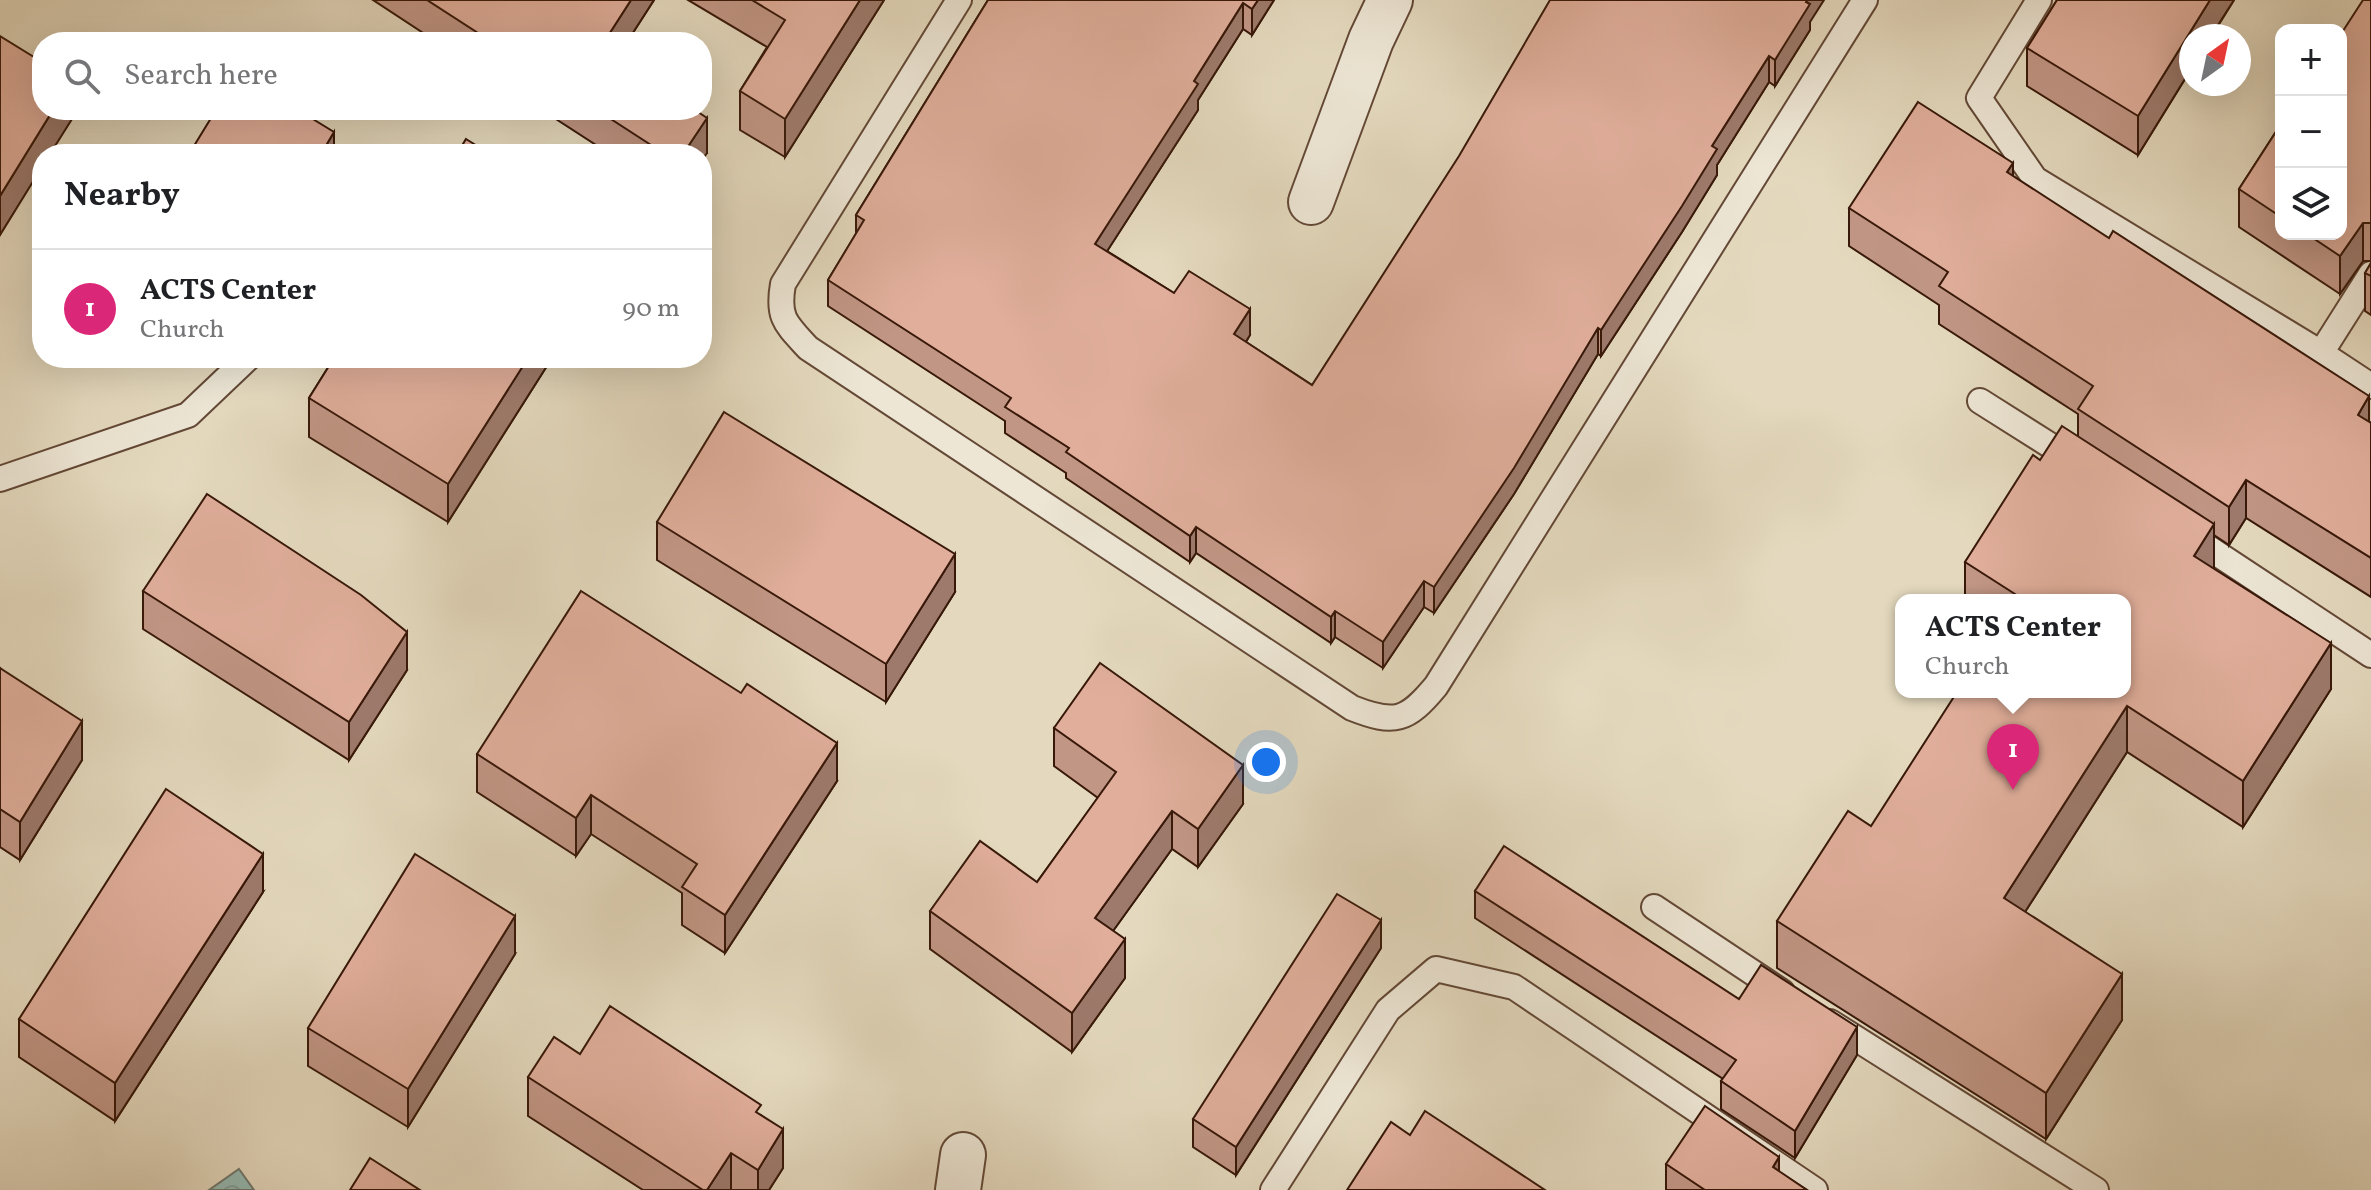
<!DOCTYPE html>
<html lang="en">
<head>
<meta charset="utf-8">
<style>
	:root { --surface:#fff; --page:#f6f6f6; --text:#202124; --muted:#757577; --line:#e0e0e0; --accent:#db2777 }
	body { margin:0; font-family:Vollkorn,serif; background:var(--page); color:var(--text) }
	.controls { position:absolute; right:24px; top:24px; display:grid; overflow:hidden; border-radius:16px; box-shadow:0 8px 32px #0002 }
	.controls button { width:72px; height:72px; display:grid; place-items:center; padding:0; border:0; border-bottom:2px solid var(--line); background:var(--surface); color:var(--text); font:40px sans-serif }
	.compass { position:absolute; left:2179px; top:24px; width:72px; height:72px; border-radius:50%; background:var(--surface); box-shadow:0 8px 32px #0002; rotate:33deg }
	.you { position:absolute; left:1266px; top:762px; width:28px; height:28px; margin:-20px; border:6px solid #fff; border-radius:50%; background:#1a73e8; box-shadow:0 0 0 12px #1a73e833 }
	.badge { display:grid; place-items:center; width:52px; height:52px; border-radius:50%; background:var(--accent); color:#fff; font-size:26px; font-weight:700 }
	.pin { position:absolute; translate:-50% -66px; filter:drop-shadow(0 2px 4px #0008) }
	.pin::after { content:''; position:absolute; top:42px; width:28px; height:24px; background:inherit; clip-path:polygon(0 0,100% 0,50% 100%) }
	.popup { position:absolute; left:1895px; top:594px; width:236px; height:104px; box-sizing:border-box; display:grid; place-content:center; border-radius:16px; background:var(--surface); filter:drop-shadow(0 2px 6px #0005); font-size:26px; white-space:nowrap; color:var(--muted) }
	.popup b { font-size:30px; color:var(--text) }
	.popup::after { content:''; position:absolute; left:50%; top:100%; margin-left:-16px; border:16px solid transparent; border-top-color:var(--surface) }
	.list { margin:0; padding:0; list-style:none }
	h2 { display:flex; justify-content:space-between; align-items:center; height:104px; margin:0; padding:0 32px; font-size:34px }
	h2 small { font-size:26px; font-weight:400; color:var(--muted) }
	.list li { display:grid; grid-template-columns:52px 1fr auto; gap:24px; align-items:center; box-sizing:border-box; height:120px; padding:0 32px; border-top:2px solid var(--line) }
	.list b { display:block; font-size:30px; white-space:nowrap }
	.list p { margin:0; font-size:26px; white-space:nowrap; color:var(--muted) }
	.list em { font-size:26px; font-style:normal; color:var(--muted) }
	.icon { flex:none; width:44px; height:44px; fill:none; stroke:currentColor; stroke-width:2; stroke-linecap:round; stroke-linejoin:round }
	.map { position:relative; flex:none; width:2371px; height:1190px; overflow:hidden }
	.search { position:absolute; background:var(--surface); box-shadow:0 8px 32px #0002; left:32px; top:32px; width:680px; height:88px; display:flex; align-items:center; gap:20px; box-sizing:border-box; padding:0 28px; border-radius:32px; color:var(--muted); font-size:30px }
	.panel { position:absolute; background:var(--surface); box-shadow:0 8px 32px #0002; left:32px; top:144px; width:680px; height:224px; border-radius:32px }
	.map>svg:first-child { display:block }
</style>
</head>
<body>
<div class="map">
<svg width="2371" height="1190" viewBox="0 0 2371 1190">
	<defs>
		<pattern id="water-waves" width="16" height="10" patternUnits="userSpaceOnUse" patternTransform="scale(2)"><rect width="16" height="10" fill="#95bab3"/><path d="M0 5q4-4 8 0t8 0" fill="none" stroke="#819f99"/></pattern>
	</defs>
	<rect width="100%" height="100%" fill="#e4d9be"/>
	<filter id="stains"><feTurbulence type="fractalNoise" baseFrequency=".0025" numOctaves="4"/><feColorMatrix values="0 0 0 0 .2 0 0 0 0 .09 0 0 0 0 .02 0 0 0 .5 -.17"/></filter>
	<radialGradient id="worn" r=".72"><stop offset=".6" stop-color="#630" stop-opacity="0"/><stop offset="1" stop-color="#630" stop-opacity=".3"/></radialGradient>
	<path fill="url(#water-waves)" stroke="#70796f" stroke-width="2" d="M239 1169 254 1190H209Z"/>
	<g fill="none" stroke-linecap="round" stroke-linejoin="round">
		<g stroke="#634836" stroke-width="28">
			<g id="service">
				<path d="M959 0 783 284C777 318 786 324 808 348L1352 708C1395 725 1407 721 1436 686L1865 0"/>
				<path d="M2039 0 1979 98 2035 179 2321 353 2371 274"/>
				<path d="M2321 353 2371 386"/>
				<path d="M1980 401 2078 463"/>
				<path d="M0 479 188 415 248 358"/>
				<path d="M2189 535 2371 655"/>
				<path d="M1654 907 1782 992"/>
				<path d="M1830 1022 2096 1190"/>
				<path d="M1273 1190 1388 1010 1436 969 1514 987 1815 1190"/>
			</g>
		</g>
		<g stroke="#634836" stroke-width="48">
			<g id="minor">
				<path d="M1311 202 1371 40 1390 0"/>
				<path d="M958 1190 963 1155"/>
			</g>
		</g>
		<use href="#service" stroke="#ede6d5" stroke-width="24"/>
		<use href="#minor" stroke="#ede6d5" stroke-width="44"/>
	</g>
	<g fill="#c19685" stroke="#381809" stroke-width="2">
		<path d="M373 0H654L627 42H437Z"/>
		<path d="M688 0H884L785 157 740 130V91L767 47Z"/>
		<path d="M988 0H1274L1252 35 1243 29 1198 100V110L1107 251 1174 293 1250 335 1246 342 1312 385 1810 22V30L1775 86 1769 82 1717 165V175L1682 232 1601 356 1598 354 1514 494 1434 613 1424 607 1383 668 1335 637 1331 643 1196 553 1190 562 1066 478V473L1005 433V421L828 306V280L856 234V215Z"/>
		<path d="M2057 0H2234L2138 155 2027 86V48Z"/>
		<path d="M2371 0V261H2363L2340 294 2239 227V189L2281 124V234H2341Z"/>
		<path d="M542 110H695L707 153 702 154H610Z"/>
		<path d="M2013 176 2371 423V597L2246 518 2229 545 2214 535V569L2331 689 2243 827 2127 752 2025 912 2122 1020 2046 1139 1777 968V921L1871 826 2125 600H1965V562L2040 460 2078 436V414L1939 324V305L1849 246V208Z"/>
		<path d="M2371 263V315L2365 311V273Z"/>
		<path d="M334 358H552L448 522 309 437V398Z"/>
		<path d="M657 522 955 592 886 702 657 560Z"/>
		<path d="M143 591 407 670 349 760 143 629Z"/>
		<path d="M0 668 82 760 20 860 0 847Z"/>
		<path d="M1054 728 1243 804 1198 867 1172 849 1113 931 1125 978 1072 1052 930 949V911L1037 882 1098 798 1054 766Z"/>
		<path d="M477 754 837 781 725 953 682 925V893L591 834 576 856 477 792Z"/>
		<path d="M1475 891 1739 999 1857 1055 1795 1158 1721 1109V1081L1723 1079 1475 918Z"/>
		<path d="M263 892 115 1121 19 1057V1019Z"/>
		<path d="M1381 948 1236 1175 1193 1147V1119Z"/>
		<path d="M515 954 408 1127 308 1066V1028Z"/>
		<path d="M580 1054 761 1115 783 1168 769 1190H643L528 1116V1077Z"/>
		<path d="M1666 1164 1779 1172 1807 1190H1666Z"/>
	</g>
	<g fill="#9d7a6c" stroke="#381809" stroke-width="2">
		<path d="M631 0H654L627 42H604Z"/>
		<path d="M860 0H884L785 157V119Z"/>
		<path d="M1258 0H1274L1252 35V9Z"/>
		<path d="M1807 0H1824L1810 22V30L1775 86V60Z"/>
		<path d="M2210 0H2234L2211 36H2191V69L2138 155V116Z"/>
		<path d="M1243 3V29L1198 100V110L1095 270V244L1194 81Z"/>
		<path d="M1769 56V82L1717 165V175L1682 232 1601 356V330L1712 146Z"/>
		<path d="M53 110H72V119L50 154H42V167L0 235V196Z"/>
		<path d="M707 118V153L702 160V154H683Z"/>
		<path d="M334 132V154H321Z"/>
		<path d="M2013 163V201L2007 172Z"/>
		<path d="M2363 223V261L2340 294V256Z"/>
		<path d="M1250 309V335L1234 361V334Z"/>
		<path d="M1598 328V354L1514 494 1434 613V587Z"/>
		<path d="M528 358H552L448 522V484Z"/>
		<path d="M2369 396V435L2358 415Z"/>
		<path d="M2246 480V518L2229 545V507Z"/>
		<path d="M2214 524V571L2194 556Z"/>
		<path d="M1196 527V553L1190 562V536Z"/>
		<path d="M955 554V592L886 702V664Z"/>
		<path d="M1424 581V607L1383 668V642Z"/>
		<path d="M1335 611V637L1331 643V617Z"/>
		<path d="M407 632V670L349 760V722Z"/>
		<path d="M2331 643V689L2243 827V781Z"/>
		<path d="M2127 706V752L2004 945V898Z"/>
		<path d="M82 721V760L20 860V822Z"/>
		<path d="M837 743V781L725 953V915Z"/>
		<path d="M1243 765V804L1198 867V829Z"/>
		<path d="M591 795V834L576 856V818Z"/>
		<path d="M1172 811V849L1095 956V918Z"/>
		<path d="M263 854V892L115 1121V1083Z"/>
		<path d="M515 916V954L408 1127V1089Z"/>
		<path d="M1381 920V948L1236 1175V1147Z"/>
		<path d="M1125 939V978L1072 1052V1013Z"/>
		<path d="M2122 974V1020L2046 1139V1093Z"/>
		<path d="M1857 1027V1055L1795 1158V1131Z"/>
		<path d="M783 1129V1168L769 1190H758V1170Z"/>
		<path d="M731 1153V1190H707Z"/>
		<path d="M1779 1157V1184L1773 1167Z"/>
	</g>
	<g fill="#e0ae9b" stroke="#381809" stroke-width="2">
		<path d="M427 0H631L604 42H492Z"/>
		<path d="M752 0H860L785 119 740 91 785 20Z"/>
		<path d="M988 0H1258L1252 9 1243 3 1194 81 1198 84 1095 244 1174 293 1189 271 1250 309 1234 334 1312 385 1459 156 1550 0H1807L1806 2 1810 4 1775 60 1769 56 1712 146 1717 149 1682 206 1601 330 1598 328 1514 468 1434 587 1424 581 1383 642 1335 611 1331 617 1196 527 1190 536 1066 452 1069 448 1005 407 1011 398 828 280 864 220 856 215Z"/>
		<path d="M2057 0H2210L2138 116 2027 48Z"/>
		<path d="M2363 0H2371V223H2363L2340 256 2307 234H2341V34Z"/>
		<path d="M0 36 42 62V110H53L0 196Z"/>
		<path d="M1918 102 2013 163 2007 172 2109 238 2113 231 2369 396 2358 415 2371 423V558L2246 480 2229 507 2078 409 2093 386 1939 286 1948 272 1849 208Z"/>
		<path d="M216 110H298L334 132 321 154H189Z"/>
		<path d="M597 110H695L707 118 683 154H665Z"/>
		<path d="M2281 124V217L2239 189Z"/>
		<path d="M466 139 490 154H457Z"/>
		<path d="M2371 263V276L2365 273Z"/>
		<path d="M334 358H528L448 484 309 398Z"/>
		<path d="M724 412 955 554 886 664 657 522Z"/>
		<path d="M2062 426 2214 524 2194 556 2331 643 2243 781 2127 706 2004 898 2122 974 2046 1093 1777 921 1848 811 1871 826 1957 692H2125V600H2015L2018 596 1965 562 2033 455 2040 460Z"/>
		<path d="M207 494 361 595 407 632 349 722 143 591Z"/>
		<path d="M581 591 741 693 747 684 837 743 725 915 682 887 697 864 591 795 576 818 477 754Z"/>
		<path d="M1100 663 1243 765 1198 829 1172 811 1095 918 1125 939 1072 1013 930 911 980 841 1037 882 1116 772 1054 728Z"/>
		<path d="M0 668 82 721 20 822 0 809Z"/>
		<path d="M166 789 263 854 115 1083 19 1019Z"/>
		<path d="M1504 846 1739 999 1761 965 1857 1027 1795 1131 1721 1081 1736 1060 1475 891Z"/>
		<path d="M415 854 515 916 408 1089 308 1028Z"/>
		<path d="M1337 894 1381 920 1236 1147 1193 1119Z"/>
		<path d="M610 1006 761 1105 756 1112 783 1129 758 1170 731 1153 707 1190H703L528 1077 554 1037 580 1054Z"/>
		<path d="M1705 1106 1779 1157 1773 1167 1807 1190H1705L1666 1164Z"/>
		<path d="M1425 1111 1545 1190H1347L1391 1122 1410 1135Z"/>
		<path d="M370 1158 420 1190H350Z"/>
	</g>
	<rect width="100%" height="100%" filter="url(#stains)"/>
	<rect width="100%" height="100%" fill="url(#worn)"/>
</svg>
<div class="controls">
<button>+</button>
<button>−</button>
<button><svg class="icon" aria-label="layers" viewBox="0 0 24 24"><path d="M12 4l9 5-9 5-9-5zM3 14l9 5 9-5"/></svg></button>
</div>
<svg class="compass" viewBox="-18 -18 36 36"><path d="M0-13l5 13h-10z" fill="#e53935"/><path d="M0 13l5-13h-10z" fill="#757577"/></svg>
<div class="you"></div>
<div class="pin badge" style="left:2013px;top:790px">1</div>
<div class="popup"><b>ACTS Center</b>Church</div>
<div class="search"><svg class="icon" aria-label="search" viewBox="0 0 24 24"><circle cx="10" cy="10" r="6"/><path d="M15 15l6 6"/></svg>Search here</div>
<section class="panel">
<h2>Nearby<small></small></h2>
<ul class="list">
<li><span class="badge">1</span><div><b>ACTS Center</b><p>Church</p></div><em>90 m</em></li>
</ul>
</section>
</div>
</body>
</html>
